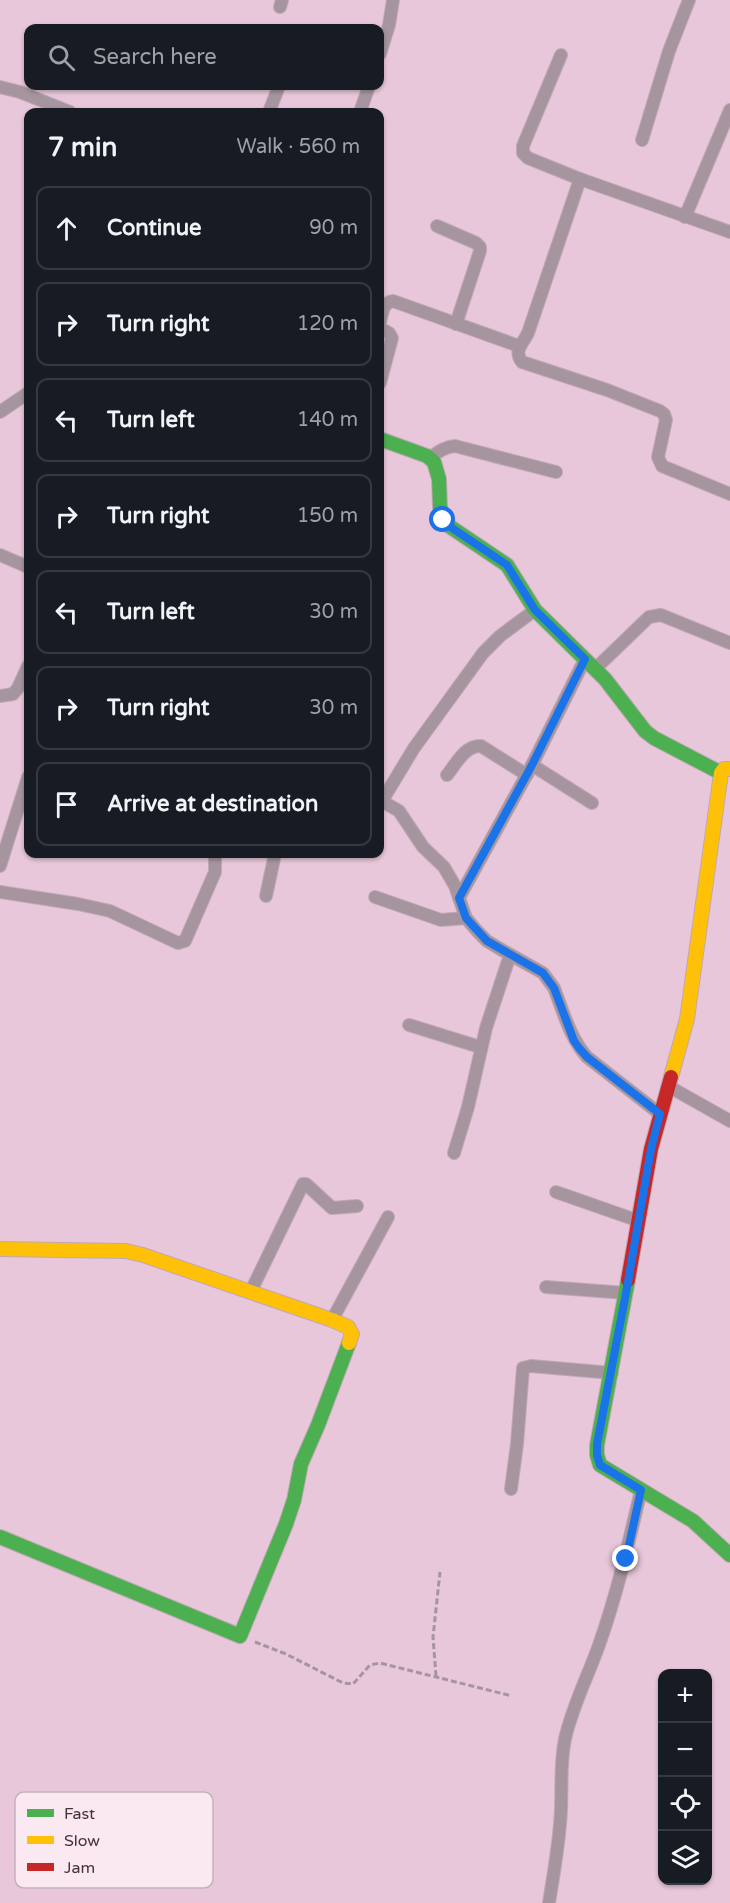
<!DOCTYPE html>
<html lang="en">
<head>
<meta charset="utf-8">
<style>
	:root { --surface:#171b24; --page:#242831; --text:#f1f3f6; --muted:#9ea1a6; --line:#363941 }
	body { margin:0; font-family:"Varela Round",sans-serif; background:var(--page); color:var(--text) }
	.controls { position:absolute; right:18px; bottom:18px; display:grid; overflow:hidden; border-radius:12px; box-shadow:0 2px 4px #0004 }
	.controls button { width:54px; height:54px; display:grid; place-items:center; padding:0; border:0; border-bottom:2px solid var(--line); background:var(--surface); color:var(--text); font:30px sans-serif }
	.stop { position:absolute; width:18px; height:18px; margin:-14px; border:4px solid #1a73e8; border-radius:50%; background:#fff }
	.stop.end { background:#1a73e8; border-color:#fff; box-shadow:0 2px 6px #0008 }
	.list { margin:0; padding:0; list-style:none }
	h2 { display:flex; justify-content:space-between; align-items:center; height:78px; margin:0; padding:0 24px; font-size:26px }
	h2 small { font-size:20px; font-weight:400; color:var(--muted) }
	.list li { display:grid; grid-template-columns:39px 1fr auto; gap:18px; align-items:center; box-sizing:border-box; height:84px; margin:0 12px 12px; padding:0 12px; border:2px solid var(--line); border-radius:12px }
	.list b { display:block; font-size:22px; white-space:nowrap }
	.list em { font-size:20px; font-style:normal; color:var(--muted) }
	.icon { flex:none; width:33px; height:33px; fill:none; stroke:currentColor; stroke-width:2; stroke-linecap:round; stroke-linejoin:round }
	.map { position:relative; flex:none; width:730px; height:1903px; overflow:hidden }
	.search { position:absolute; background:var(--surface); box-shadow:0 2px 4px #0004; left:24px; top:24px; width:360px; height:66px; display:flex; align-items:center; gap:15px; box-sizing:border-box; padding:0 21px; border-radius:12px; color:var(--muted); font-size:22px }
	.panel { position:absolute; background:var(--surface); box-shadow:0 2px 4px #0004; left:24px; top:108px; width:360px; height:750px; border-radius:12px }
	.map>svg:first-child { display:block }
</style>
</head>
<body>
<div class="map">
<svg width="730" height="1903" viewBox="0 0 730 1903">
	<rect width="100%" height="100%" fill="#e7c7d9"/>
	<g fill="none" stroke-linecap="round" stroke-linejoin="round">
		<g stroke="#c1a8b6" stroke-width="14">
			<g id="street">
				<path d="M280 7 282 0"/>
				<path d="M380 54 389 25 393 0"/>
				<path d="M561 55 523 146V153L528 158 580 179 730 232"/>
				<path d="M0 87 20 92 70 112"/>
				<path d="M269 112 279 86"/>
				<path d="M360 112 369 86"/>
				<path d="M642 140 669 51 689 0"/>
				<path d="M580 179 528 333C523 343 513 351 522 362L607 390 660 411 664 414 666 420 658 457 662 466 730 494"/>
				<path d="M685 217 730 110"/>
				<path d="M437 226 476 243 480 247V251L456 324"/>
				<path d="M380 322C382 314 383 302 393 301L519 346"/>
				<path d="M380 328 389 333 392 338 380 383"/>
				<path d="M0 412 28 393"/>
				<path d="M430 458C438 452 444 447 455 446L556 472"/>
				<path d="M0 555 28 567"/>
				<path d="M595 669 649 617 661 615 730 643"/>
				<path d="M0 696 13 694 18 688 28 666"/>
				<path d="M532 765 592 803"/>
				<path d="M447 775C456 764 465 745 481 746L527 775"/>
				<path d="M380 800 399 811 423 847 444 867 455 886 466 918 478 932 487 941 502 950 543 973 554 988C563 1011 570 1038 587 1057L660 1114"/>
				<path d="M382 801 414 748 483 653 500 636 535 610"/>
				<path d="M0 866 28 777"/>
				<path d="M0 892 78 904 110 911 178 943 185 941 215 872V854"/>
				<path d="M266 896 275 854"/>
				<path d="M375 897 441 920 466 918"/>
				<path d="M459 898 532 765 585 659"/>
				<path d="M409 1025 480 1047"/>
				<path d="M668 1086 730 1121"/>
				<path d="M454 1153 468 1107 486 1028 510 955"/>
				<path d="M556 1192 639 1221"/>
				<path d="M546 1287 626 1293"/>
				<path d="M251 1291 303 1184H306L332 1208 357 1206"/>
				<path d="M332 1320 388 1217"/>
				<path d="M511 1489 517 1444 523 1368 531 1366 612 1373"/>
				<path d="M549 1903C554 1871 560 1840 561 1808 562 1785 560 1762 565 1739 572 1707 588 1676 599 1645 617 1594 629 1542 641 1490"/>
			</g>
		</g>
		<g stroke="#c1a8b6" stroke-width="16">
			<g id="fast">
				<path d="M380 439 427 456 434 462 439 479 440 507 446 524 507 565 535 610 605 679 645 731 654 738 721 773"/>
				<path d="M628 1280 597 1445V1455L600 1465 693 1521 730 1555"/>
				<path d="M0 1537 240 1636 286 1524 294 1500 301 1464 318 1425 349 1343"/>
			</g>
		</g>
		<g stroke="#c1a8b6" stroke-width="16">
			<g id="slow">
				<path d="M671 1077 687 1019 721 773 724 769H730"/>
				<path d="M0 1249 126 1251 143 1255 332 1320 348 1327 352 1334 349 1343"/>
			</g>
		</g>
		<g stroke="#c1a8b6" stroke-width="16">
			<path id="jam" d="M628 1280 651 1149 671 1077"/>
		</g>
		<g stroke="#a6949e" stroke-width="3" stroke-dasharray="6 3" stroke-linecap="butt">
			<path d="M255 1642 286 1654 343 1683 353 1684 370 1665 380 1663 512 1696"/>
			<path d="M436 1676 433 1637 440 1572"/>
		</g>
		<use href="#street" stroke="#a6959e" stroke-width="12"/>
		<use href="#fast" stroke="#4caf50" stroke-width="14"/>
		<use href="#slow" stroke="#ffc107" stroke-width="14"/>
		<use href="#jam" stroke="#c62828" stroke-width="14"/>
	</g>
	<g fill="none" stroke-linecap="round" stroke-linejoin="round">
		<path stroke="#1a73e8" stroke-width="8" d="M443 520 446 524 507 565 535 610 585 659 532 765 459 898 466 918 487 941 543 973 554 988 574 1041 579 1048 587 1057 660 1114 651 1149 626 1293 597 1444V1455L600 1465 641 1490 626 1559"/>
	</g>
	<rect x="15" y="1792" width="198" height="96" rx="9" fill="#fbe9f2" stroke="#c5b2bb" stroke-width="1.5"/>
	<rect x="27" y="1809" width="27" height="8" fill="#4caf50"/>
	<rect x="27" y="1836" width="27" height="8" fill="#ffc107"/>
	<rect x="27" y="1863" width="27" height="8" fill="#c62828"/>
	<g font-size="16" fill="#46303c">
		<text x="64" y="1819">Fast</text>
		<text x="64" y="1846">Slow</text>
		<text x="64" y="1873">Jam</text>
	</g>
</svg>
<div class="controls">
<button>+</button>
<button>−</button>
<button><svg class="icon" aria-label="locate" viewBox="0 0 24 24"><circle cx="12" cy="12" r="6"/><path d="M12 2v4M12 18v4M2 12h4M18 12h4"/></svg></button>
<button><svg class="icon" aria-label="layers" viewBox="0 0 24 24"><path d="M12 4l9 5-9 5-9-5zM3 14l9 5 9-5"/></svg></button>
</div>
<div class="stop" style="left:443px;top:520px"></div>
<div class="stop end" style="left:626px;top:1559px"></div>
<div class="search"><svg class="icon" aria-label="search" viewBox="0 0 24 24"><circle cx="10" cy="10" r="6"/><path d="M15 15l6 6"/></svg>Search here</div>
<section class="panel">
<h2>7 min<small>Walk · 560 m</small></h2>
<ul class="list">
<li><svg class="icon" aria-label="ahead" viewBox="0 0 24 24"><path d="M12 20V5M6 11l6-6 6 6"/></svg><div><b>Continue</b></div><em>90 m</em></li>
<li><svg class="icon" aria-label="right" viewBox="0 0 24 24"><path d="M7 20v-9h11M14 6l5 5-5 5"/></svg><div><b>Turn right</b></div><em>120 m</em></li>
<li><svg class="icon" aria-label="left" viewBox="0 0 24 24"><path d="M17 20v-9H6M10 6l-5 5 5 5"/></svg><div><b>Turn left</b></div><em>140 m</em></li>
<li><svg class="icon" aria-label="right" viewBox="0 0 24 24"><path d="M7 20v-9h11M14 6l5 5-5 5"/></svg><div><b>Turn right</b></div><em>150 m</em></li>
<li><svg class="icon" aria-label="left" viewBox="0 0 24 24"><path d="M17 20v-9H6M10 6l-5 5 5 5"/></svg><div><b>Turn left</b></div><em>30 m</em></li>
<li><svg class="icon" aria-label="right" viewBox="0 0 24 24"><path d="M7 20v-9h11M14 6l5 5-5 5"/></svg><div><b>Turn right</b></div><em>30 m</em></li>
<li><svg class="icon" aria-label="arrive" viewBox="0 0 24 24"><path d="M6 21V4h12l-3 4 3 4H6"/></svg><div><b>Arrive at destination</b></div></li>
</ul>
</section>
</div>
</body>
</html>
